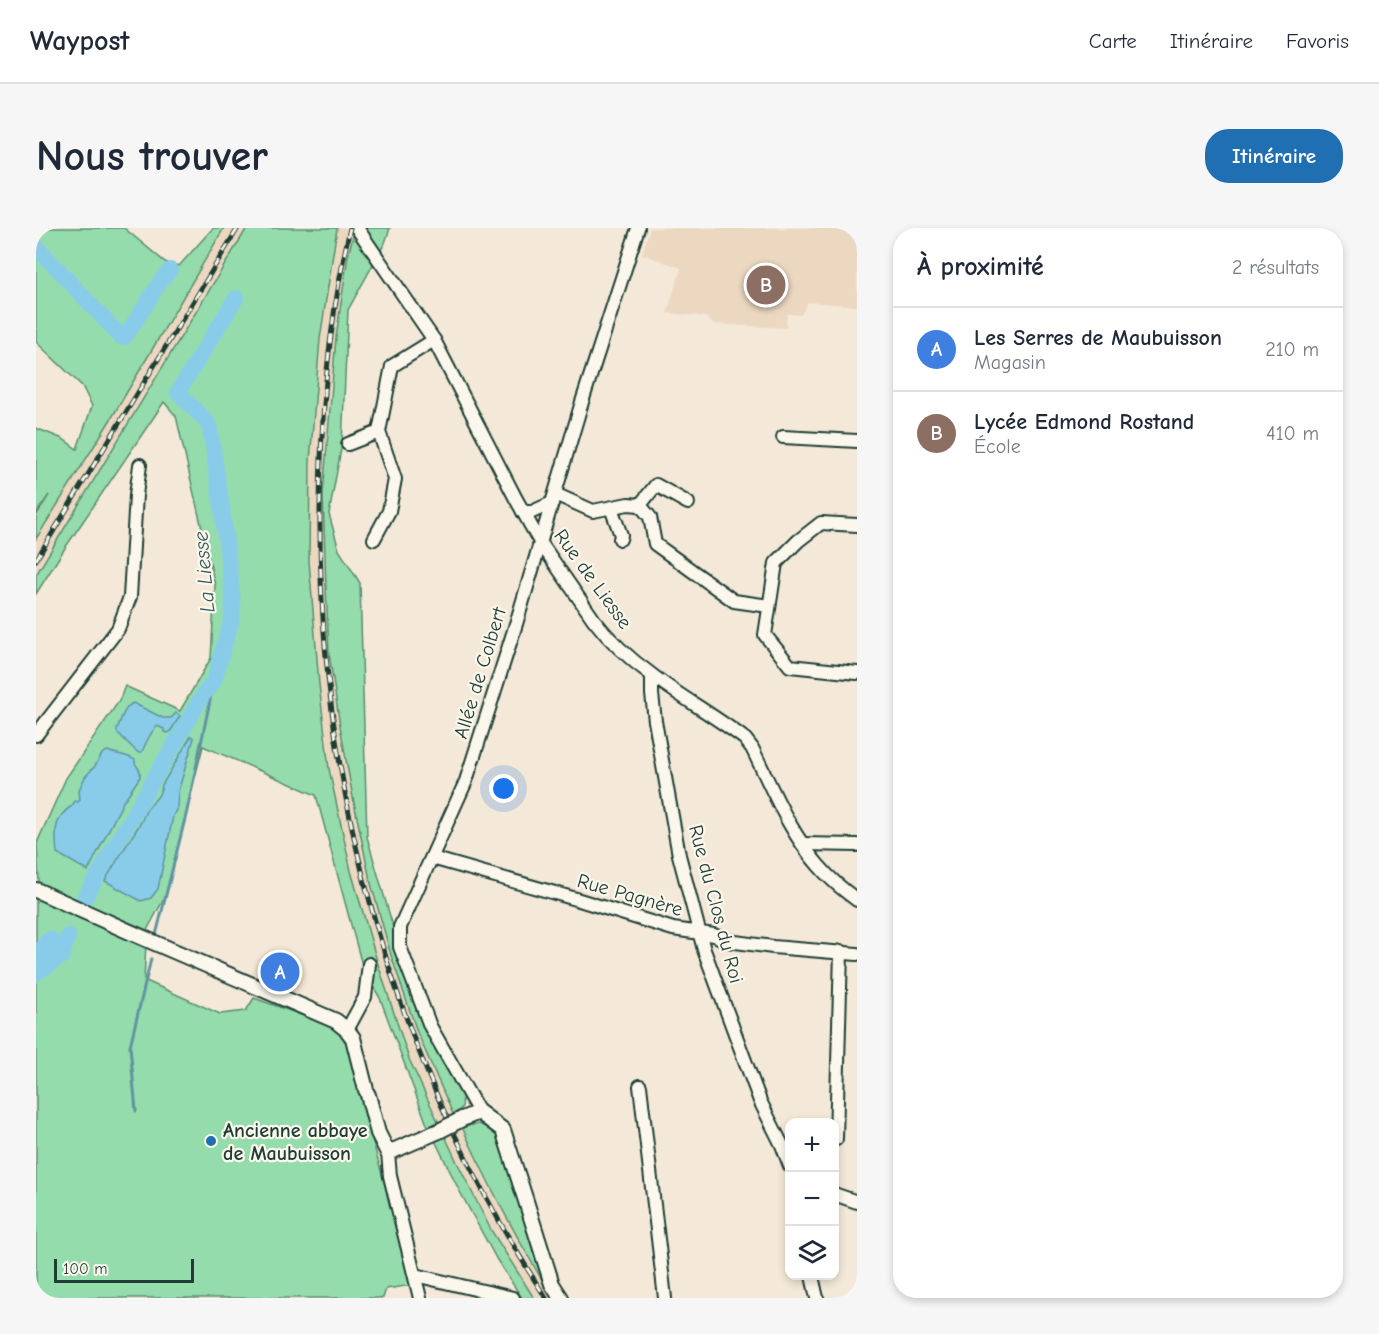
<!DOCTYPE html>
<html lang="fr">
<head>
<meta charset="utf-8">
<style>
	:root { --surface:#fff; --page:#f6f6f7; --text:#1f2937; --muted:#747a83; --line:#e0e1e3; --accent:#1f6fb2 }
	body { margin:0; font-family:"Comic Neue",sans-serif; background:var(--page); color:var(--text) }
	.controls { position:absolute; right:18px; bottom:18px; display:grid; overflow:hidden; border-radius:12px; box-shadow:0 3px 9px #0003 }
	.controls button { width:54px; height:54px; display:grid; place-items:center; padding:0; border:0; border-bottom:2px solid var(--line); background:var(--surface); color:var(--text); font:30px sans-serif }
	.scale { position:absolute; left:18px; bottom:15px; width:140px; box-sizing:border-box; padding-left:6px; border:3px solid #1f3d34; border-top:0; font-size:16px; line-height:21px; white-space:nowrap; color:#1f3d34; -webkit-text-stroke:4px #fbf7ec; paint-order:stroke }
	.you { position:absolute; left:468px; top:561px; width:21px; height:21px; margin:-15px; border:4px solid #fff; border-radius:50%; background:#1a73e8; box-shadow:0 0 0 9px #1a73e833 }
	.badge { display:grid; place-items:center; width:39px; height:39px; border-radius:50%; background:var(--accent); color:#fff; font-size:20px; font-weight:700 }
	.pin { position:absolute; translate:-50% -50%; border:3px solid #fff; box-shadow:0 2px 6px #0006 }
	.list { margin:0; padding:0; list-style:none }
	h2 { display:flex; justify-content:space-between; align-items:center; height:78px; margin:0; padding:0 24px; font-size:26px }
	h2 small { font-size:20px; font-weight:400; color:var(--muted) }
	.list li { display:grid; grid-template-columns:39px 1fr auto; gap:18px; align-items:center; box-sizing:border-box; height:84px; padding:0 24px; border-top:2px solid var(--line) }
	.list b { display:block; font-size:22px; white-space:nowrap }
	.list p { margin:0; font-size:20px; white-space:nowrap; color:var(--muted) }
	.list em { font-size:20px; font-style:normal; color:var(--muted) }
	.icon { flex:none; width:33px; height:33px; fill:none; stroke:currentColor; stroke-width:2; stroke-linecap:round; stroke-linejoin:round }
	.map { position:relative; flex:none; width:821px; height:1070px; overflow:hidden; border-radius:24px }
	header { display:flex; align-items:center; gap:36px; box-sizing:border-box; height:84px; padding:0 30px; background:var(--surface); border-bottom:2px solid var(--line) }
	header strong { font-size:28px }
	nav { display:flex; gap:33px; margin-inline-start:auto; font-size:21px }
	.intro { display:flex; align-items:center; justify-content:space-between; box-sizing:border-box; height:144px; padding:0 36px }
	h1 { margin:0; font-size:42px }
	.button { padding:15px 27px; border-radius:24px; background:var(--accent); color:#fff; font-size:21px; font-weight:700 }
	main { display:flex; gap:36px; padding:0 36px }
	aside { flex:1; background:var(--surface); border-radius:24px; box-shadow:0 3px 9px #0003 }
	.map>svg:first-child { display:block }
</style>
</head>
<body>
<header>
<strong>Waypost</strong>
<nav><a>Carte</a><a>Itinéraire</a><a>Favoris</a></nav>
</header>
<div class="intro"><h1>Nous trouver</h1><a class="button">Itinéraire</a></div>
<main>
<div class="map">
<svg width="821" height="1070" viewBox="0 0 821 1070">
	<rect width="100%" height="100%" fill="#f4e9d8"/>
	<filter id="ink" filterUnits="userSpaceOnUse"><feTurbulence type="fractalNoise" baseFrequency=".0167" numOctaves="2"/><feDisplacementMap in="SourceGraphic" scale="12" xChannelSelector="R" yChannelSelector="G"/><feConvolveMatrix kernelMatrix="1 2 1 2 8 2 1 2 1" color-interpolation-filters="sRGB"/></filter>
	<g filter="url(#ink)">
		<g fill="#ecd8c0">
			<path d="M188 0H211L0 347V311L75 191Z"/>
			<path d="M301 0H319L312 28 294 169 287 266 290 361 293 425 304 498 317 570 334 652 355 727 380 804 417 886 402 893 373 831 341 733 315 643 293 541 283 456 273 333 274 233 284 111Z"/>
			<path d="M614 0H821V78L772 74 765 87 751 86 750 100 677 96 670 89 631 85 645 40 606 26Z"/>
			<path d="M426 899 448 948 490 1027 517 1070H498L455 1002 409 908Z"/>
		</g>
		<g fill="#94dcab" stroke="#5a8c70" stroke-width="1.5">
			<path d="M0 0H88L129 34 143 38 177 0H188L75 191 0 311V288L13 267 0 286V200L27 211 41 221 56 178 46 158 0 114Z"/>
			<path d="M211 0H301L284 111 274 233 273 333 283 456 293 541 315 643 341 733 373 831 421 934 455 1002 498 1070H486L461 1032 423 962 390 894 344 770 327 741 280 567 167 518 129 669 111 702 3 656 1 615 30 550 83 473 89 458 144 483 175 430 179 357 140 188 128 174 29 320 0 366V347Z"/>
			<path d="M319 0H354L349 15 312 82 306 216 293 286 303 322 324 355 331 609 367 733 426 866C427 878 428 881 417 886L381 804 355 727 334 652 317 570 304 498 293 425 290 361 287 266 300 109 312 28Z"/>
			<path d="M0 667 110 716 108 752 184 786 210 783 218 770 296 798 308 808 312 817 324 868 377 1057 350 1061 347 1070H0Z"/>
			<path d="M443 896 457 902 469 918 517 1070C483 1015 453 958 426 899Z"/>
		</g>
		<g fill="#89ccea" stroke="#5f93a1" stroke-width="1.5">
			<path d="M97 475 127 490H135L140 485 144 488 134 504 131 505 128 504V501L121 498C114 505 110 514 106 524L103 525 99 522 81 504V501C85 492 88 479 97 475Z"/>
			<path d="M155 508 158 510 142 564 141 580 137 588 122 661 115 670 105 673 69 653C80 633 93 614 105 594 107 590 109 585 111 581 117 573 125 568 126 557Z"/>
			<path d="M71 523C81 527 90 526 99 532V535C102 541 105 541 104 549L87 574 52 643 21 625C19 604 17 590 37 577L38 573 42 574 44 572 43 562 49 549 59 538 66 526Z"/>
		</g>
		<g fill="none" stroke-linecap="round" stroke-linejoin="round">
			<g stroke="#5f93a1" stroke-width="3">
				<path d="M120 707 151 583 178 453"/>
				<path d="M100 883 94 818 115 731"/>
			</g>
			<g stroke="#89ccea" stroke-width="16">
				<path d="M0 18 85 109H89L127 50 134 42"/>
				<path d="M45 676 167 467 178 453 196 390 197 372 186 280 174 201 171 194 142 164 200 70"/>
				<path d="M14 736 5 724C6 718 8 714 14 711L21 723 27 725"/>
				<path d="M0 745 26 728 32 708"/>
			</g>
			<g stroke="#1f3d34" stroke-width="16">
				<g id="minor">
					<path d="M321 0 398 112 480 271 504 314 558 392C574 413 595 432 616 447 646 470 679 488 709 511L716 520C736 560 753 604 783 638 794 651 807 662 821 672"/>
					<path d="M747 209 821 213"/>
					<path d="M312 216 343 204"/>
					<path d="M519 266 557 283 592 276 604 277 614 289 619 316 698 373 733 378"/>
					<path d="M604 277 620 257 652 275"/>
					<path d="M575 280 585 307 584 311"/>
					<path d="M487 284H496L516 275"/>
					<path d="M821 297 785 295 762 313 740 335 729 407 754 438 821 445"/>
					<path d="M338 311 353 283 359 251 343 204 356 138 398 112"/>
					<path d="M616 448V466L619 493 639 605 643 627 668 722 724 873 746 917 754 938"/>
					<path d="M0 507 82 401 94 369 100 267 104 237"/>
					<path d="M767 616 821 617"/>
					<path d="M396 630 540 671 637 701 678 707 692 713 737 719 821 726"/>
					<path d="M311 802 329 769 333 736"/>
					<path d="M604 858 629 1070"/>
					<path d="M443 884 394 798 364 719V699L430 553 480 396 546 174 602 0"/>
					<path d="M798 911H800L805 723"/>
					<path d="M352 925 354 948 384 1070"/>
					<path d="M798 966 821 974"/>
					<path d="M379 1047 477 1070"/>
					<path d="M776 1048 781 1070"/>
				</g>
			</g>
			<g stroke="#1f3d34" stroke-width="18">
				<g id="tertiary">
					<path d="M0 662 103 708 300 793 311 802 317 810 330 862"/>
					<path d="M332 867 342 905 352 925 403 903"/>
					<path d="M426 891 443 884 467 902 489 970 516 1056 525 1070"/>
				</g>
			</g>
			<use href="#minor" stroke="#fbf7ec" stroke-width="12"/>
			<use href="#tertiary" stroke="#fbf7ec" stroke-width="14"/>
			<g stroke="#1f3d34" stroke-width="5">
				<g id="rail">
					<path d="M314 0C293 93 284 188 284 284 282 560 358 838 510 1070"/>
					<path d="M0 332 202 0"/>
				</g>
			</g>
			<use href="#rail" stroke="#fbf7ec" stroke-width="3" stroke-dasharray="9" stroke-linecap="butt"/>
			<g stroke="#1f3d34" stroke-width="18" stroke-linecap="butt">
				<path id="tertiary-bridge" d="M403 903 426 891"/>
			</g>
			<use href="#tertiary-bridge" stroke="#fbf7ec" stroke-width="14"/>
		</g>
	</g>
	<circle fill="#1f6fb2" stroke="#fbf7ec" stroke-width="2" cx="175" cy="913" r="6"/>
	<g text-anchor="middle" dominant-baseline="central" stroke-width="4.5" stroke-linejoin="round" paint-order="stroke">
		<g font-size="20" fill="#1f3d34" stroke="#fbf7ec">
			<text transform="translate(557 351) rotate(54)">Rue de Liesse</text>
			<text transform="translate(444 445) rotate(-73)">Allée de Colbert</text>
			<text transform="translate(594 667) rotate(16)">Rue Pagnère</text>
			<text transform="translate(680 676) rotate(75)">Rue du Clos du Roi</text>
		</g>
		<g font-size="20" font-weight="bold" fill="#1f3d34" stroke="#fbf7ec" text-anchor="start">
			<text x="187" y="902">Ancienne abbaye<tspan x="187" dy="23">de Maubuisson</tspan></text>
		</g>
		<g font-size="21" font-style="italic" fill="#345a58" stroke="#fbf7ec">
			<text transform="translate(168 344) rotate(-95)">La Liesse</text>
		</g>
	</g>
</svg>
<div class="controls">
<button>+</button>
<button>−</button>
<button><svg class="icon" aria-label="layers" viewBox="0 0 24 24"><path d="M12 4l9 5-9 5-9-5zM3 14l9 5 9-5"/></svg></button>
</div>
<div class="scale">100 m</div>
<div class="you"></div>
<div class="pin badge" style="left:244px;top:744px;background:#3f7fe0">A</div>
<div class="pin badge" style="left:730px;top:57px;background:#8d6e63">B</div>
</div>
<aside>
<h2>À proximité<small>2 résultats</small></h2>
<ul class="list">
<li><span class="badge" style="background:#3f7fe0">A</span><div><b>Les Serres de Maubuisson</b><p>Magasin</p></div><em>210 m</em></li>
<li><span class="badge" style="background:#8d6e63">B</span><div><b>Lycée Edmond Rostand</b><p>École</p></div><em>410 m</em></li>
</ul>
</aside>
</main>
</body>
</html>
